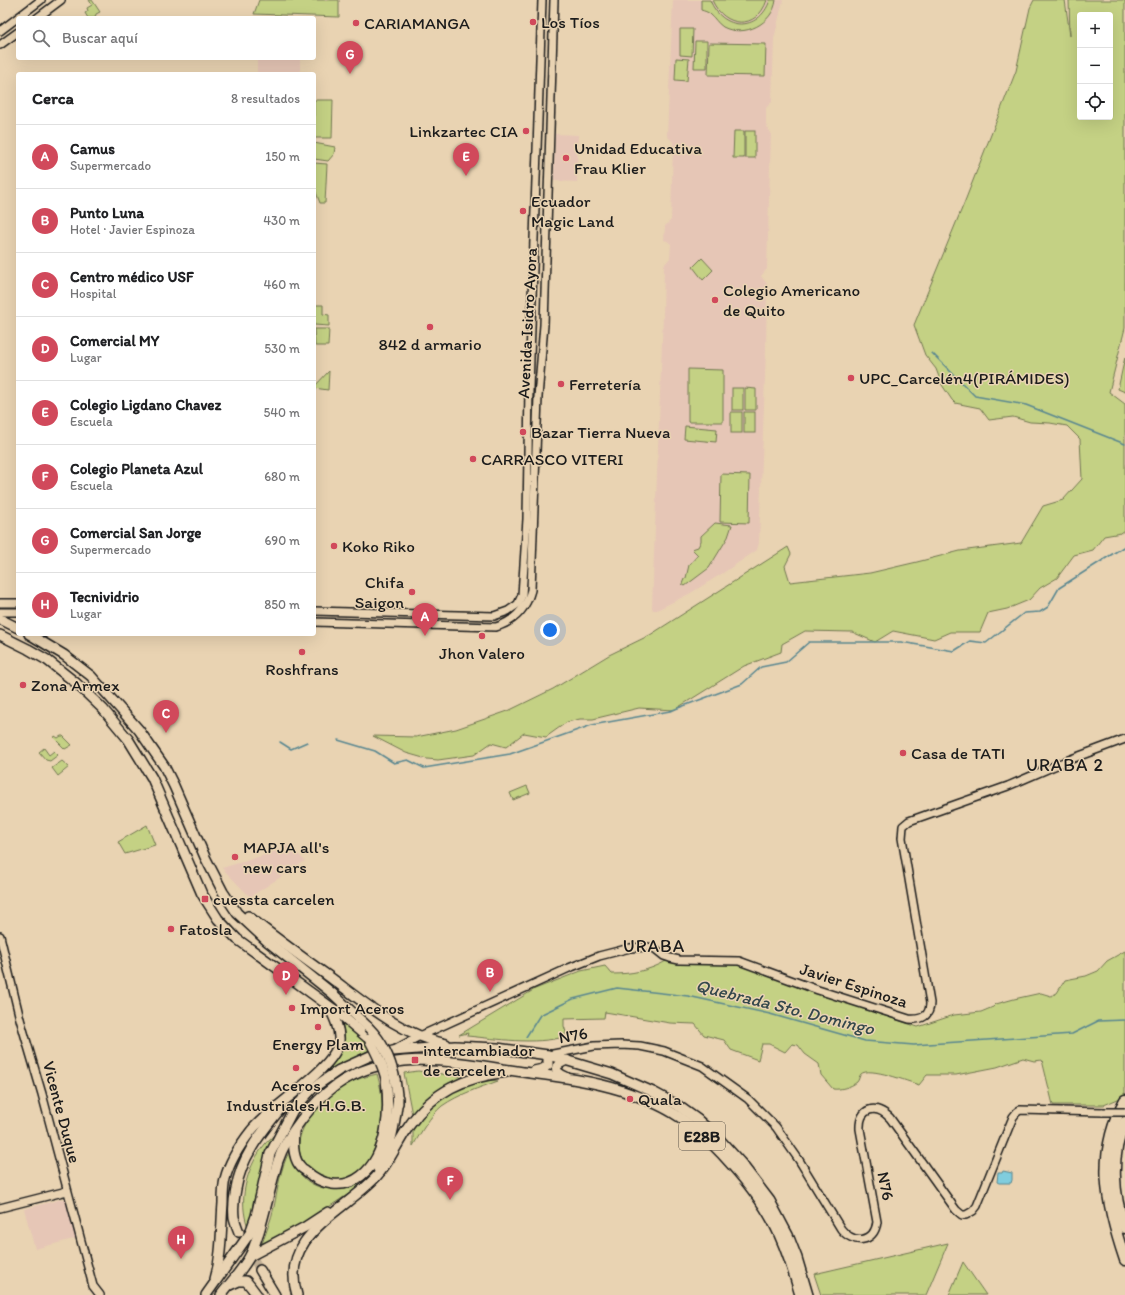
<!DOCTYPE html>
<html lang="es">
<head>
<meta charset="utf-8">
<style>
	:root { --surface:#fff; --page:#f2f2f2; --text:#202124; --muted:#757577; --line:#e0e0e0; --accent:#d1495b }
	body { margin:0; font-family:Itim,sans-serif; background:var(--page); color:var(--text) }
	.controls { position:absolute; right:12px; top:12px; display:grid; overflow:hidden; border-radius:4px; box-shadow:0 4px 16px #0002 }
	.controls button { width:36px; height:36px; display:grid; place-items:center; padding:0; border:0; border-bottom:1px solid var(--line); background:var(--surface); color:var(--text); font:20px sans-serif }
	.you { position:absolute; left:550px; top:630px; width:14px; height:14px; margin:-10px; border:3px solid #fff; border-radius:50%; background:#1a73e8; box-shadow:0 0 0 6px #1a73e833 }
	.badge { display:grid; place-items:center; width:26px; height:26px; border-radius:50%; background:var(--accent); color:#fff; font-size:13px; font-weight:700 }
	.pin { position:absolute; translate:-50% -33px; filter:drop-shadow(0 1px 2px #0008) }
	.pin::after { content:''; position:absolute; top:21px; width:14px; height:12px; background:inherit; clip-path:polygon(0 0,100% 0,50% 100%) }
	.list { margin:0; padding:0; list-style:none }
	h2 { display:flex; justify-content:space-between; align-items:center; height:52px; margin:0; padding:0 16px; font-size:17px }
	h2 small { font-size:13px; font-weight:400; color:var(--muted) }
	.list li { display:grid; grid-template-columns:26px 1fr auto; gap:12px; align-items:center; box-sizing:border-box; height:64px; padding:0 16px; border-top:1px solid var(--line) }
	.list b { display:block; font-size:15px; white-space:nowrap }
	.list p { margin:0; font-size:13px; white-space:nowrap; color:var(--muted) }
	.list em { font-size:13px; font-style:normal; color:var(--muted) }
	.icon { flex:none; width:22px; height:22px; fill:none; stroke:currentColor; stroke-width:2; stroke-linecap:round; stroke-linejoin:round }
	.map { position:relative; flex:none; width:1125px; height:1295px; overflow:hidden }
	.search { position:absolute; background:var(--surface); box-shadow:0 4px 16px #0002; left:16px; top:16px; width:300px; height:44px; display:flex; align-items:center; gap:10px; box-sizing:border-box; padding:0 14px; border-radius:4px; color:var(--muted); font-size:15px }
	.panel { position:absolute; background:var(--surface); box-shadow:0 4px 16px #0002; left:16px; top:72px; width:300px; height:564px; border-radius:4px }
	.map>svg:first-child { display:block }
</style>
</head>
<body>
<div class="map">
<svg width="1125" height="1295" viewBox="0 0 1125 1295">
	<rect width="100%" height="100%" fill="#e9d3b2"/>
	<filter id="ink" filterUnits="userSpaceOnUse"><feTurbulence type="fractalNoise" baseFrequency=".025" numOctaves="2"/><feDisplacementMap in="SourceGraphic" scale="8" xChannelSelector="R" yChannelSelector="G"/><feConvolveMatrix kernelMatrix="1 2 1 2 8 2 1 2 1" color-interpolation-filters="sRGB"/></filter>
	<g filter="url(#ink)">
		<g fill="#e6c6b6">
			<path d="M673 0H783L774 39 772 102 766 108V125L771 133 767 269 761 276 767 284 766 349 759 543 757 550 723 573 689 594 657 610H653L652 607 663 315 664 265 670 258 671 244 667 241 664 240 665 226 671 220 673 142 667 136Z"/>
			<path d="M257 58H300V74H303H257Z"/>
			<path d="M555 134 578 135 577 182 554 181Z"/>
			<path d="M289 845 305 861 250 897 222 868 268 854Z"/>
			<path d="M66 1198 77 1238 35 1249 24 1209Z"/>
		</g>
		<g fill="#c4d184" stroke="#707650" fill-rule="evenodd">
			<path d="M89 0H92L100 12 96 14 95 18H88L85 13 88 11 87 8 92 5Z"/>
			<path d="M259 0H339V17L254 14Z"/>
			<path d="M701 0H710C722 31 759 33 770 0H776C773 24 744 38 723 27 717 23 715 18 710 14 708 12 704 11 701 10Z"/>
			<path d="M712 0H767C757 31 724 28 712 0Z"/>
			<path d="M1034 0H1065L1070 36 1069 0H1125V328L1109 392 1125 404V530L1121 533 1104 536 1093 550 1074 555 1057 578 1040 588 1029 600 1007 609 988 613 980 632H950L934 639 893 631 875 642 852 632 805 631 782 644 781 652 744 666 674 710 639 708 593 719H580L567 722 546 737 524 733 506 747 491 743 474 755 438 760 427 759 406 753 373 736 416 737 456 729 508 711 553 689 609 655 650 635 788 547 791 554 785 566 790 582 870 573 917 562 960 551 1021 543 1043 506 1063 500 1082 479 1080 439 1067 426 1050 423 1030 422 1013 417 989 420 980 408 955 403 952 400 942 385 936 369 925 355 914 325 965 201 1016 71 1030 8ZM1080 15H1110V117H1080Z"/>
			<path d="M680 29H693L692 56 680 55Z"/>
			<path d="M695 41H707V68H694Z"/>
			<path d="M709 43 766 44 765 76 708 75Z"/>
			<path d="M676 58 689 59 687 81 675 80Z"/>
			<path d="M314 100H333L332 138H314Z"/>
			<path d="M734 131H744V158H733Z"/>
			<rect x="745" y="131" width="10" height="27"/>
			<path d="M314 143 335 147 334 154 328 161 314 159Z"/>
			<path d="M314 163 327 164 325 203H320L314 187Z"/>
			<path d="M702 258 713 270 703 280 693 267Z"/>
			<path d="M314 305H323V314L329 315V326L314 325Z"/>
			<path d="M314 329H329L328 346H315Z"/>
			<path d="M1125 357V392L1118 389Z"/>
			<path d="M688 369 723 370V422H688Z"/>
			<path d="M329 371 328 390 314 388V387Z"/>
			<rect x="732" y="388" width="11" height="22"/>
			<path d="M745 388 756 389V410H745Z"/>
			<rect x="731" y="412" width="11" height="21"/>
			<rect x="744" y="412" width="11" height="21"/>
			<path d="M685 426 717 429 716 442 684 439Z"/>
			<path d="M721 474 750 475 749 523 720 522Z"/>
			<path d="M715 523 732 525 728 537 709 568 685 586 682 584 684 579 686 578 689 565 698 555 692 549 698 547 701 541V536Z"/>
			<path d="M55 736 58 738 61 736H63L72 745 65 749 54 738Z"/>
			<path d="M44 748 49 755 54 751 58 755 50 761 46 760 39 752Z"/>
			<path d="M62 761 69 767 58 776 52 768Z"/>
			<path d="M527 786 530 793 513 800 510 793Z"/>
			<path d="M147 825 155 845 125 854 118 842Z"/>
			<path d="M1125 951V1096L1104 1105H1053L1042 1060 1034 1061 1023 1058 997 1067 956 1075H927L919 1085C909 1082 869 1066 861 1074 859 1076 859 1080 857 1082 851 1087 840 1090 833 1089L821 1075 819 1064 805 1054 798 1045 792 1044 785 1052 769 1044H762L758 1060 731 1050 724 1040 704 1035 695 1024 670 1023 605 1012 604 1018 564 1019V1026L566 1032 564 1037C533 1045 499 1039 467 1036L468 1033 459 1035 535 989 581 971 605 966 612 974C631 974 649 971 666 961L673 963 691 964H737L817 993 918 1027 954 1015 981 1012 993 1007 996 1004 1014 999 1041 993 1051 996 1057 993 1065 980 1086 976 1098 971 1107 961Z"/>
			<path d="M342 1022 365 1040 371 1049 324 1075C338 1058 346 1044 342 1022Z"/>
			<path d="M418 1071 498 1081C479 1088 459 1094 442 1106 430 1116 421 1132 413 1146V1120L404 1073Z"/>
			<path d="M377 1074C385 1100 384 1127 373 1152 370 1160 365 1169 358 1174 337 1192 302 1175 299 1149 296 1122 332 1089 356 1080 363 1077 370 1076 377 1074Z"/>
			<path d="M282 1128 253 1202 251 1219 248 1227C238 1201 246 1170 262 1148 267 1140 275 1135 282 1128Z"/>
			<path d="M289 1152C297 1176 311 1190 337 1189 345 1189 352 1186 359 1184V1187L306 1222 261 1246C266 1233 271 1220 274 1207 278 1188 280 1170 289 1152Z"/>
			<path d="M948 1243 926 1295H821L814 1274Z"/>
			<path d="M963 1262 986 1295H949Z"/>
		</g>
		<path fill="#80cdde" stroke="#588690" d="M1003 1171 1012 1173V1180L1011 1183H999L997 1182 998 1173H1002Z"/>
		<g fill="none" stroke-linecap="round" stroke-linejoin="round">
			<g stroke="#588690" stroke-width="1.5">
				<path d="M932 353 975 396 1026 405 1125 444"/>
				<path d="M338 740 375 751 394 763 408 760 424 768 510 754 592 725 670 711 742 684 761 667 786 662 809 642H901L954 651 970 641 986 643 1024 613 1040 612 1048 607 1059 588 1125 546"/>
				<path d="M280 742 291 749 307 742"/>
				<path d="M526 1037 540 1015 573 999 617 988 688 996 770 1014 865 1041 914 1045 1072 1034 1098 1021 1125 1020"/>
			</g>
			<path stroke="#c0ae94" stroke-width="9" stroke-dasharray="9 4.5" stroke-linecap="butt" d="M240 1235 260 1270"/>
			<g stroke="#1c1c1c" stroke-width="10">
				<g id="minor">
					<path d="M37 18 61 0"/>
					<path d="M0 31 41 0"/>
					<path d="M0 45 18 32"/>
					<path d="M0 603H18"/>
					<path d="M314 611 494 616 508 611 518 604 522 595 527 519 529 388 542 0"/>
					<path d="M0 612H18"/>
					<path d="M314 622 496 627C515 621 526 609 531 590L538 397 544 325 554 0"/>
					<path d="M0 936 20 1019 42 1094 93 1286 100 1295"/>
					<path d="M394 1050 420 1036 569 968 599 956 630 948 646 947 654 948 664 956 670 958 679 960 739 961 818 990 909 1019C922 1020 930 1016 930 1003L902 838 903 826 909 821 1008 786 1066 761 1125 739"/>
					<path d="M548 1055 594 1046 621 1045 640 1046 664 1051 702 1066 748 1099 776 1127 799 1160 841 1229C853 1244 874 1244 877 1222L860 1129C859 1108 876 1103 890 1118L956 1210 962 1215H966L973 1211 977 1206 1013 1117 1017 1112 1020 1110 1103 1112"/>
					<path d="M0 1208 67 1191"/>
				</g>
			</g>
			<g stroke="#1c1c1c" stroke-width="12">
				<g id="major">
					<path d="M0 619 18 628"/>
					<path d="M29 634 64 655 91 676 139 730 164 766 174 786 205 857 223 892 237 913 267 941 332 993 368 1027"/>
					<path d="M0 635 28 649 47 660 76 683 103 709 128 739 152 778 202 894 218 919 237 939 340 1014 369 1039"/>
					<path d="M248 916C275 938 303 958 331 978 366 1004 402 1035 446 1044"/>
					<path d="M534 1071 543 1069 548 1065V1055"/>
					<path d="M566 1077C552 1071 554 1065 567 1060"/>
					<path d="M395 1079 398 1103"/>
					<path d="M294 1132C293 1142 293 1159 301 1167 302 1169 304 1169 306 1171 321 1185 343 1190 361 1176 388 1155 390 1110 386 1079"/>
					<path d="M378 1169C392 1147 395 1122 398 1098"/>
					<path d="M239 1232C237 1227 235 1222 234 1217 233 1208 234 1198 236 1189 241 1157 261 1133 281 1108"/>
					<path d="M250 1256 305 1227 328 1212"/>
					<path d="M260 1270 275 1295"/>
					<path d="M215 1279C222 1254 221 1229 223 1203 223 1195 223 1187 225 1179 229 1163 240 1145 251 1131 269 1107 336 1069 339 1041 340 1029 334 1017 329 1007"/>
					<path d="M230 1285 239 1281H246L251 1287 257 1295"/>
					<path d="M206 1295 250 1233 256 1216 270 1154 293 1110 313 1088 339 1070 370 1056 393 1051 455 1046 497 1048 548 1055 612 1074 653 1092 677 1105 698 1120 721 1141 741 1163 770 1201 788 1235 797 1258 808 1295"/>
					<path d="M221 1295C231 1282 242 1270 250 1256 254 1248 256 1240 259 1232 266 1209 271 1184 278 1161 287 1134 313 1102 335 1086 384 1050 447 1059 502 1069 541 1075 582 1078 620 1090 638 1096 657 1103 673 1113 708 1134 754 1186 773 1222 785 1245 793 1270 800 1295"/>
					<path d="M297 1295C279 1236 342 1213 376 1177 390 1162 397 1143 409 1126 433 1091 465 1077 507 1072"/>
				</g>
			</g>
			<g stroke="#1c1c1c" stroke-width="13">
				<g id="highway">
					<path d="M1125 1100C1095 1154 1106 1204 1125 1260"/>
					<path d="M1125 1122C1110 1155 1113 1195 1125 1228"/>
				</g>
			</g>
			<use href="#minor" stroke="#e9d3b2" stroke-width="7"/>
			<use href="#major" stroke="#e9d3b2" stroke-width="9"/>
			<use href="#highway" stroke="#e9d3b2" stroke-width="10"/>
			<g stroke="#1c1c1c" stroke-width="10" stroke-linecap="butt">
				<path id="minor-bridge" d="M1103 1112H1125"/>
			</g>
			<g stroke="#1c1c1c" stroke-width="12" stroke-linecap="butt">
				<g id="major-bridge">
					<path d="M368 1027C383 1042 390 1058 395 1079"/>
					<path d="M369 1039C376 1052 383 1065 386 1079"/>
				</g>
			</g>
			<use href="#minor-bridge" stroke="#e9d3b2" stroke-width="7"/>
			<use href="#major-bridge" stroke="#e9d3b2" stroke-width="9"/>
		</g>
	</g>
	<g fill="#d1495b" stroke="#e9d3b2" stroke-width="1.5">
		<circle cx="533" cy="22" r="4"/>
		<circle cx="356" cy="23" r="4"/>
		<circle cx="526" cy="131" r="4"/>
		<circle cx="566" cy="158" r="4"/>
		<circle cx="523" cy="211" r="4"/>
		<circle cx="715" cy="300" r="4"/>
		<circle cx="430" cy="327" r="4"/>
		<circle cx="851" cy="378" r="4"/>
		<circle cx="561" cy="384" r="4"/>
		<circle cx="523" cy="432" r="4"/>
		<circle cx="473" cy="459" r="4"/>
		<circle cx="334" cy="546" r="4"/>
		<circle cx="412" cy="592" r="4"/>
		<circle cx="482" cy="636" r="4"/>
		<circle cx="302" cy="652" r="4"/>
		<circle cx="23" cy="685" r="4"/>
		<circle cx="903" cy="753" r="4"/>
		<circle cx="235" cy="857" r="4"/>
		<rect x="201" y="895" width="8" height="8" rx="2"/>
		<circle cx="171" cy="929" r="4"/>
		<circle cx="292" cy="1008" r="4"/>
		<circle cx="318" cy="1027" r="4"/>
		<rect x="411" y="1056" width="8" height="8" rx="2"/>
		<circle cx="296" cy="1068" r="4"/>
		<circle cx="630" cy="1099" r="4"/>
	</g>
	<g text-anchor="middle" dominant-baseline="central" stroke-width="3" stroke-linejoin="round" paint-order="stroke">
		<rect fill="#e9d3b2" stroke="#5a5349" stroke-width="1" x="679" y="1122" width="46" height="28" rx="3"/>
		<g font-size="16" font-weight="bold" fill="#1c1c1c">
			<text x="702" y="1136">E28B</text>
		</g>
		<g font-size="17" fill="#1c1c1c" stroke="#e9d3b2" text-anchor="start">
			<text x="541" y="22">Los Tíos</text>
			<text x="364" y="23">CARIAMANGA</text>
			<text x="518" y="131" text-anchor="end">Linkzartec CIA</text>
			<text x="574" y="148">Unidad Educativa<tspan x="574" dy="20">Frau Klier</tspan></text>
			<text x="531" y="201">Ecuador<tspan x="531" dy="20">Magic Land</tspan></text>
			<text x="723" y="290">Colegio Americano<tspan x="723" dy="20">de Quito</tspan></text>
			<text x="430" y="344" text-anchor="middle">842 d armario</text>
			<text x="859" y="378">UPC_Carcelén4(PIRÁMIDES)</text>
			<text x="569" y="384">Ferretería</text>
			<text x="531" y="432">Bazar Tierra Nueva</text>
			<text x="481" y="459">CARRASCO VITERI</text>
			<text x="342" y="546">Koko Riko</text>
			<text x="404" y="582" text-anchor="end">Chifa<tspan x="404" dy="20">Saigon</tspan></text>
			<text x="482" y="653" text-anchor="middle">Jhon Valero</text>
			<text x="302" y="669" text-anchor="middle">Roshfrans</text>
			<text x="31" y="685">Zona Armex</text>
			<text x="911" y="753">Casa de TATI</text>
			<text x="243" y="847">MAPJA all's<tspan x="243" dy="20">new cars</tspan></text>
			<text x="213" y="899">cuessta carcelen</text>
			<text x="179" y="929">Fatosla</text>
			<text x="300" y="1008">Import Aceros</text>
			<text x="318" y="1044" text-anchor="middle">Energy Plam</text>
			<text x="423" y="1050">intercambiador<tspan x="423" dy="20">de carcelen</tspan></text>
			<text x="296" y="1085" text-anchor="middle">Aceros<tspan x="296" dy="20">Industriales H.G.B.</tspan></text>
			<text x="638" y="1099">Quala</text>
		</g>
		<g font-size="17" fill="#1c1c1c" stroke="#e9d3b2">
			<text transform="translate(527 323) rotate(-87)">Avenida Isidro Ayora</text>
			<text transform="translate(854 985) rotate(18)">Javier Espinoza</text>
			<text transform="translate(573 1035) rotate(-10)">N76</text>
			<text transform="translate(62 1112) rotate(75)">Vicente Duque</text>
			<text transform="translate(886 1186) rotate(79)">N76</text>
		</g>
		<g font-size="18" letter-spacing="1" fill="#1c1c1c" stroke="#e9d3b2">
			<text x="1065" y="765">URABA 2</text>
			<text x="654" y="946">URABA</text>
		</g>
		<g font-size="18" font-style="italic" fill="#35484c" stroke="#e9d3b2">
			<text transform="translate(785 1007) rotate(14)">Quebrada Sto. Domingo</text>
		</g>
	</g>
</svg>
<div class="controls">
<button>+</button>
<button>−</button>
<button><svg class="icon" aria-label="locate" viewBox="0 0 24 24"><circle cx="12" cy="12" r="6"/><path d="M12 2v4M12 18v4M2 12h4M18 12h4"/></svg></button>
</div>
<div class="you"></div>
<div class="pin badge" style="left:425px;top:636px">A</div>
<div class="pin badge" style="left:490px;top:992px">B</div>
<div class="pin badge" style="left:166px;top:733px">C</div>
<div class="pin badge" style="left:286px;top:995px">D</div>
<div class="pin badge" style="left:466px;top:176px">E</div>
<div class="pin badge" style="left:450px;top:1200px">F</div>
<div class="pin badge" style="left:350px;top:74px">G</div>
<div class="pin badge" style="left:181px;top:1259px">H</div>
<div class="search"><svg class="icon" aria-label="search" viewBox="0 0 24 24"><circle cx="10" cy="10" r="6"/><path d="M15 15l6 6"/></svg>Buscar aquí</div>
<section class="panel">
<h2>Cerca<small>8 resultados</small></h2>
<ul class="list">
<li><span class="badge">A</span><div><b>Camus</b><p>Supermercado</p></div><em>150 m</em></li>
<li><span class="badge">B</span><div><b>Punto Luna</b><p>Hotel · Javier Espinoza</p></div><em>430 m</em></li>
<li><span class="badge">C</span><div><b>Centro médico USF</b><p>Hospital</p></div><em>460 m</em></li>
<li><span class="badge">D</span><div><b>Comercial MY</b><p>Lugar</p></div><em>530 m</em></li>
<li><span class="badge">E</span><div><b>Colegio Ligdano Chavez</b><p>Escuela</p></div><em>540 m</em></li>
<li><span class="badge">F</span><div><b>Colegio Planeta Azul</b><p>Escuela</p></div><em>680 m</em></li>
<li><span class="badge">G</span><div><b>Comercial San Jorge</b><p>Supermercado</p></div><em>690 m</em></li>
<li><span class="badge">H</span><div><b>Tecnividrio</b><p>Lugar</p></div><em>850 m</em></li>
</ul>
</section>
</div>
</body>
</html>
